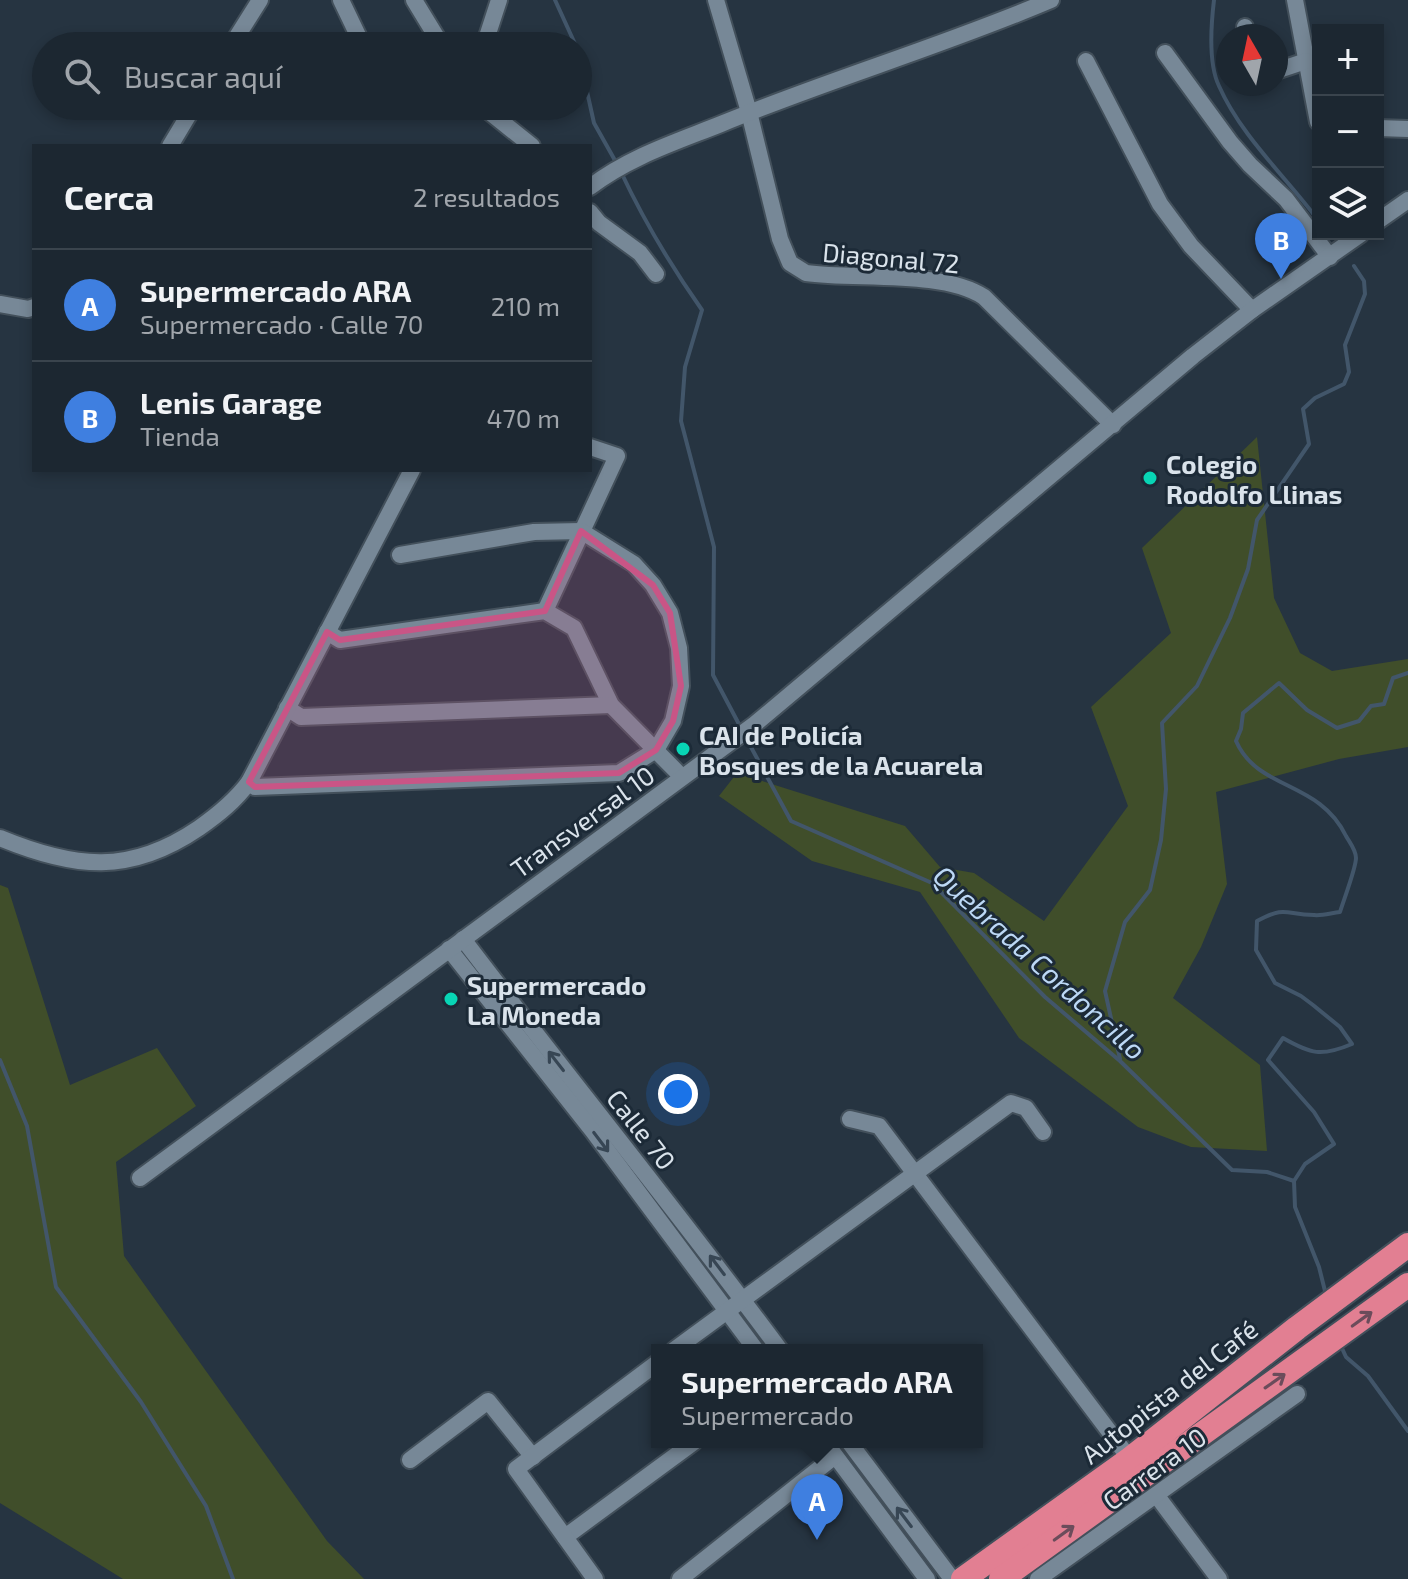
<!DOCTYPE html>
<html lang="es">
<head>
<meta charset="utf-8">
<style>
	:root { --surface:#1c2731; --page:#252f39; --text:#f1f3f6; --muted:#a0a5ab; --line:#3a444d; --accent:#08d5b5 }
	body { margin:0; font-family:"Exo 2",sans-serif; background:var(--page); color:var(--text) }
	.controls { position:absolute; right:24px; top:24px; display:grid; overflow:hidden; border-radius:0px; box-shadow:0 4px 12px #0003 }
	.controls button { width:72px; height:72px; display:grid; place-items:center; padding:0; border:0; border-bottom:2px solid var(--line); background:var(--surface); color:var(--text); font:40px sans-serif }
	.compass { position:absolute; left:1216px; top:24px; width:72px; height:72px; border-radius:50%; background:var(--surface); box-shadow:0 4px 12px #0003; rotate:351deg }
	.you { position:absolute; left:678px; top:1094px; width:28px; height:28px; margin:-20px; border:6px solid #fff; border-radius:50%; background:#1a73e8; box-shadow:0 0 0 12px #1a73e833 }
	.badge { display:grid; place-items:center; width:52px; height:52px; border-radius:50%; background:var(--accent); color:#fff; font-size:26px; font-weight:700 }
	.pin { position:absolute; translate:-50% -66px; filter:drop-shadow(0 2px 4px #0008) }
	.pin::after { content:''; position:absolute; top:42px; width:28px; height:24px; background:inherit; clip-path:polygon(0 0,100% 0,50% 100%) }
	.popup { position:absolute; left:651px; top:1344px; width:332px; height:104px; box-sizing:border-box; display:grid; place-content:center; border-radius:0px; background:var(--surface); filter:drop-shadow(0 2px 6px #0005); font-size:26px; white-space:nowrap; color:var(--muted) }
	.popup b { font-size:30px; color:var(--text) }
	.popup::after { content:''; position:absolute; left:50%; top:100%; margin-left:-16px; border:16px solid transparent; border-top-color:var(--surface) }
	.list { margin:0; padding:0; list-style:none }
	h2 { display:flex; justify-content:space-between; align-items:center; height:104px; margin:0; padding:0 32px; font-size:34px }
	h2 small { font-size:26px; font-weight:400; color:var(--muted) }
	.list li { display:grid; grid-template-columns:52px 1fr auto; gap:24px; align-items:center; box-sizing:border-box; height:112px; padding:0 32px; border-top:2px solid var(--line) }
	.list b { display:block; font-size:30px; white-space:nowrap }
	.list p { margin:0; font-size:26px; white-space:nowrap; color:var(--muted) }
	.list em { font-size:26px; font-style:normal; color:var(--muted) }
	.icon { flex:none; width:44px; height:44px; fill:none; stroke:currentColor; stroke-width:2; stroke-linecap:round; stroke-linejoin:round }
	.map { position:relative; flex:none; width:1408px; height:1579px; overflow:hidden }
	.search { position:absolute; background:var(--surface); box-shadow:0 4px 12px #0003; left:32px; top:32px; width:560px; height:88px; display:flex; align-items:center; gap:20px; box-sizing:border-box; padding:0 28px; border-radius:44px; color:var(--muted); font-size:30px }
	.panel { position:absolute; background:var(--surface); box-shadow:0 4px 12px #0003; left:32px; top:144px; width:560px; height:328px; border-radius:0px }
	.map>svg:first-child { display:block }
</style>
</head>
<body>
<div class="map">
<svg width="1408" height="1579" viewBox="0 0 1408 1579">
	<rect width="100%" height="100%" fill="#263441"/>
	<g fill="#404e2a">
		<path d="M1257 437 1274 598 1300 653 1332 671 1408 659V747L1339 759 1216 792 1227 884 1201 947 1173 998 1260 1065 1267 1151 1191 1147 1138 1127 1019 1038 920 892 812 861 719 796 737 773 905 826 940 867 974 873 1044 921 1128 806 1091 707 1171 633 1142 548Z"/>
		<path d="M0 885 8 888 70 1085 157 1048 196 1106 116 1162 124 1256 327 1541 364 1579H123L0 1503Z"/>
	</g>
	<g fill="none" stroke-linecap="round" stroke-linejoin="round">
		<g stroke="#42566a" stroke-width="4">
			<path d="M555 0 576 46"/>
			<path d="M1214 0C1211 25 1208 63 1219 86 1241 136 1286 177 1318 220"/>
			<path d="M578 51 594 123 617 164"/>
			<path d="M621 172C644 221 671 266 702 310L685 367 681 421 714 547 713 675 741 728"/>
			<path d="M1328 234 1330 236"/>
			<path d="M745 736 791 821 932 883 1045 997 1120 1061 1232 1170 1267 1172 1294 1181"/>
			<path d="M1120 1059 1105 991 1125 922 1150 890 1161 840 1166 789 1162 723 1197 686 1230 618 1248 569 1257 520 1309 444 1303 409 1315 398 1344 384 1349 372 1345 345 1365 294 1364 281 1354 266"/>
			<path d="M0 1060 27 1126 56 1287 141 1402 206 1506 233 1579"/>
			<path d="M1326 1295 1319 1267 1295 1207 1294 1181 1305 1164 1334 1144 1314 1112 1268 1060 1283 1038C1311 1054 1321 1057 1352 1044L1340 1027 1313 1005 1301 996 1275 983 1256 950 1257 921C1287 905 1285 915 1314 915 1322 916 1331 913 1340 912 1344 899 1356 868 1356 858 1356 850 1350 843 1346 836 1319 780 1258 791 1236 741L1241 729 1243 713 1279 683 1307 710 1337 728 1359 721 1371 706 1384 704 1393 678 1408 673"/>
			<path d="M1341 1346 1346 1357 1368 1376 1408 1431"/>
		</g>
		<g stroke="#43505b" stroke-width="20">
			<g id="street">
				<path d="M341 0 363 46"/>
				<path d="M414 0 442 46"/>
				<path d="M716 0 749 112 780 239 790 263 806 273C857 280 943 270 984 297L1113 425"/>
				<path d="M1295 0 1318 122"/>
				<path d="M1245 27 1246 36"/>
				<path d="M231 46 260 0"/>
				<path d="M484 46 499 0"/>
				<path d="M1165 53 1230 142 1250 165 1286 199 1330 257"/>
				<path d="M1086 61 1160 204 1191 246 1252 310"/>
				<path d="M1276 71 1306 61"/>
				<path d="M482 106 532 146"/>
				<path d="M1378 128 1408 129"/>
				<path d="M170 146 194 106"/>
				<path d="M590 187C629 157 676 142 721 124 830 79 943 46 1051 0"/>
				<path d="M590 212 599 223 640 253 656 274"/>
				<path d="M1378 221 1408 200"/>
				<path d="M0 304 28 309 34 307"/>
				<path d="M545 611 617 456 590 447"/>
				<path d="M327 632 340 640 545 611 574 628 611 705 682 777"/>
				<path d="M287 708 301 717 611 705"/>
				<path d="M249 782 255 787 619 773 656 750 673 721 681 686 679 648 670 613 653 585 634 564 581 531 534 532 400 555"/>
				<path d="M0 838C75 869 130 875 199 828 219 814 235 801 249 782L412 470"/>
				<path d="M463 939C568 1077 677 1211 780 1350"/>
				<path d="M449 949 592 1130 756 1350"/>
				<path d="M850 1119 879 1126 1130 1459"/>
				<path d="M140 1178 755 724 1193 356 1252 310 1361 234"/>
				<path d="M674 1350 1011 1103 1026 1108 1043 1132"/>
				<path d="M825 1442 927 1579"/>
				<path d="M849 1442 952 1579"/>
				<path d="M410 1460 488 1401 533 1457"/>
				<path d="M1157 1496 1219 1579"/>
				<path d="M565 1537 694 1442"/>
				<path d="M595 1579 516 1469 657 1363"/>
				<path d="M680 1579 835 1456"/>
				<path d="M1038 1579 1297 1394"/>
			</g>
		</g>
		<g stroke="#43505b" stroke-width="28">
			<g id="highway">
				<path d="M963 1579 1130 1459 1297 1328 1408 1245"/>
				<path d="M1001 1579 1408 1285"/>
			</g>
		</g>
		<use href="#street" stroke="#778897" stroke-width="16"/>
		<use href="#highway" stroke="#e27f92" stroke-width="24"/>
	</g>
	<defs><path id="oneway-shaft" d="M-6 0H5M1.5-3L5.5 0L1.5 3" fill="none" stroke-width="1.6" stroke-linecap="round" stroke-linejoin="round" transform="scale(2)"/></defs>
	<g stroke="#374654">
		<use href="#oneway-shaft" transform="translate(556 1061) rotate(-128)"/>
		<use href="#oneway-shaft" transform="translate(601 1142) rotate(53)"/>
		<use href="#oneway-shaft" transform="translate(717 1265) rotate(-127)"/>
		<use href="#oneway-shaft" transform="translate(904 1517) rotate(-127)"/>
	</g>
	<g stroke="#6b4c5b">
		<use href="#oneway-shaft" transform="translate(1362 1319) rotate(-36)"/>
		<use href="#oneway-shaft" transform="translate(1275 1381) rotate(-35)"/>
		<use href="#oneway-shaft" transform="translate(1064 1533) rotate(-36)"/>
	</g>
	<path fill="#c95586" fill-opacity="0.2" stroke="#c95586" stroke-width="6" stroke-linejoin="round" d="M581 531 653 585 670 613 681 686 673 721 656 750 619 773 255 787 249 782 327 632 340 640 545 611Z"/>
	<g fill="#08d5b5" stroke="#1c2a37" stroke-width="3">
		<circle cx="1150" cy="478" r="8"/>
		<circle cx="683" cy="749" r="8"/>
		<circle cx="451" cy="999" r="8"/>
	</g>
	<g text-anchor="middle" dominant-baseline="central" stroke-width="6" stroke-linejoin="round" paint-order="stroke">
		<g font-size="26" fill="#dae3eb" stroke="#1c2a37">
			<text transform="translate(891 257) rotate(5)">Diagonal 72</text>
			<text transform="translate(582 821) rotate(-36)">Transversal 10</text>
			<text transform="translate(642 1129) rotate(52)">Calle 70</text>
			<text transform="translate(1169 1391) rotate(-38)">Autopista del Café</text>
			<text transform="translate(1154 1468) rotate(-36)">Carrera 10</text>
		</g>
		<g font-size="26" font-weight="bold" fill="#dae3eb" stroke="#1c2a37" text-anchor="start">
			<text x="1166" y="463">Colegio<tspan x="1166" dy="30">Rodolfo Llinas</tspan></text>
			<text x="699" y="734">CAI de Policía<tspan x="699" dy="30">Bosques de la Acuarela</tspan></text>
			<text x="467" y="984">Supermercado<tspan x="467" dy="30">La Moneda</tspan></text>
		</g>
		<g font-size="28" font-style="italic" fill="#bcd8f5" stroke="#1c2a37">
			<text transform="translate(1040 962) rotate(42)">Quebrada Cordoncillo</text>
		</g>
	</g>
</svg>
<div class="controls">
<button>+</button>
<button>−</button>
<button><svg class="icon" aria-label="layers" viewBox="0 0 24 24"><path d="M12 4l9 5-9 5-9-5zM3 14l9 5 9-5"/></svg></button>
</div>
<svg class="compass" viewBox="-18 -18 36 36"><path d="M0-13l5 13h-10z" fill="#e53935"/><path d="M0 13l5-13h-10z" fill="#a0a5ab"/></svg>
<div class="you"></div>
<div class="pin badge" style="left:817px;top:1540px;background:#3f7fe0">A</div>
<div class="popup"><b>Supermercado ARA</b>Supermercado</div>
<div class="pin badge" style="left:1281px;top:279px;background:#3f7fe0">B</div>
<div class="search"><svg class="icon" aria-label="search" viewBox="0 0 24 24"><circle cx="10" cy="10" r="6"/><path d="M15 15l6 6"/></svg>Buscar aquí</div>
<section class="panel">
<h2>Cerca<small>2 resultados</small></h2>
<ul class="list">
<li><span class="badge" style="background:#3f7fe0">A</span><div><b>Supermercado ARA</b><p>Supermercado · Calle 70</p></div><em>210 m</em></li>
<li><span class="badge" style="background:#3f7fe0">B</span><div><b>Lenis Garage</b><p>Tienda</p></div><em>470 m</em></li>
</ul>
</section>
</div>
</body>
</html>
